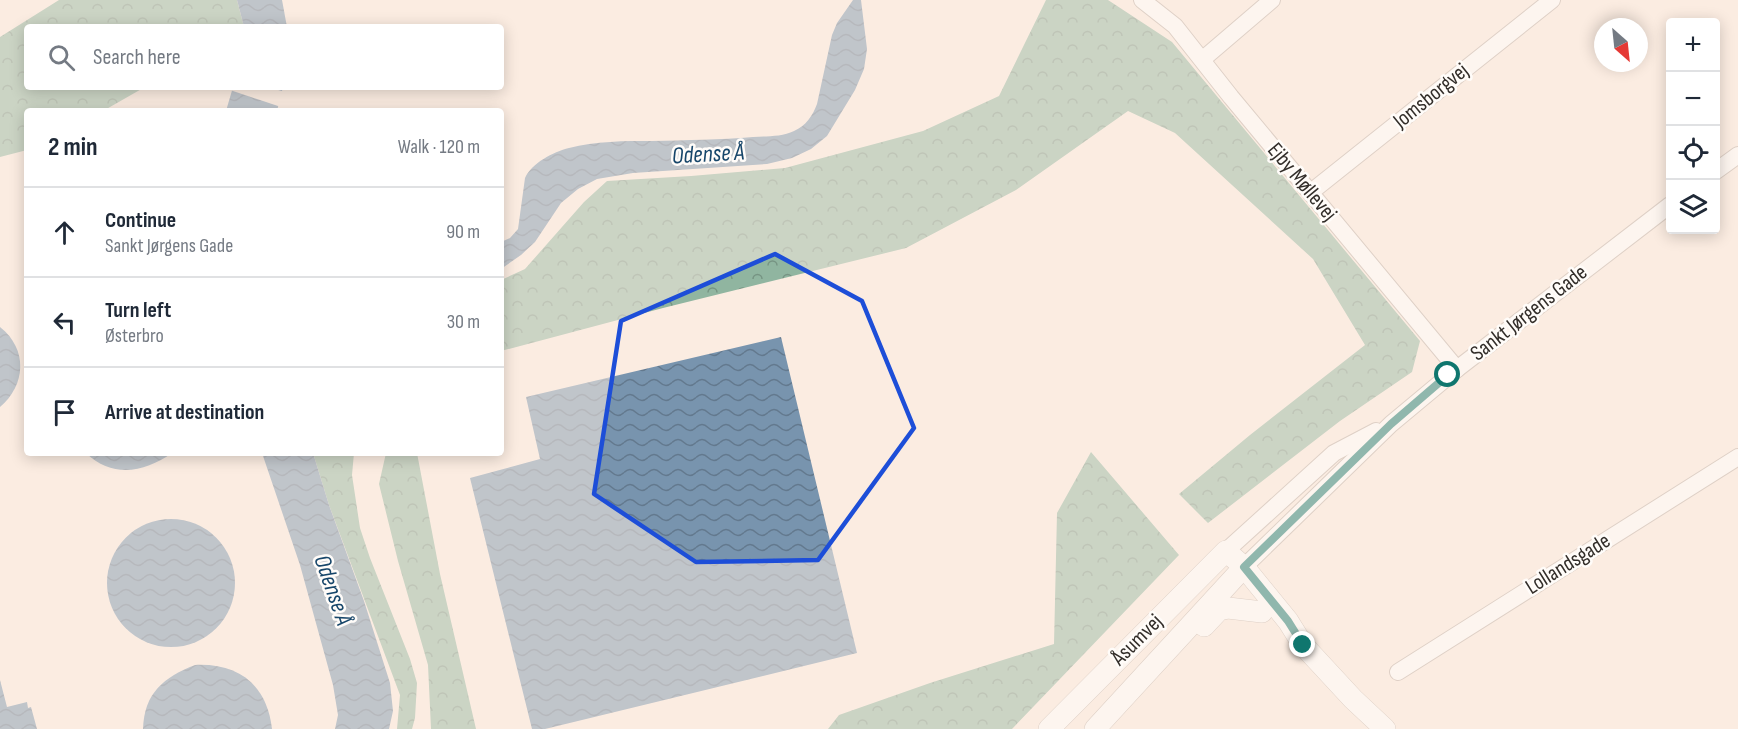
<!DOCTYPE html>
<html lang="en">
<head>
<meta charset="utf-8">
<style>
	:root { --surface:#fff; --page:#f2f2f3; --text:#1f2937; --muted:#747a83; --line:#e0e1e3 }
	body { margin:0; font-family:"Sofia Sans Condensed",sans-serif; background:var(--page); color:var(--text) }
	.controls { position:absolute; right:18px; top:18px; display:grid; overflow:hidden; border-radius:6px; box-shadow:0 3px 15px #0003 }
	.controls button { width:54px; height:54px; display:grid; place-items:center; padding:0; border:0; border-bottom:2px solid var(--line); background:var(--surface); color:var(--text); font:30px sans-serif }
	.compass { position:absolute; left:1594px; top:18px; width:54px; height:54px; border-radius:50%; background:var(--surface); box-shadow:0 3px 15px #0003; rotate:153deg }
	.stop { position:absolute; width:18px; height:18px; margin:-14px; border:4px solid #0f766e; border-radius:50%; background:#fff }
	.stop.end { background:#0f766e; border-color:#fff; box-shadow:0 2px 6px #0008 }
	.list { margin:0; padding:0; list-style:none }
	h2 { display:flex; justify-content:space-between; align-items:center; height:78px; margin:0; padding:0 24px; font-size:26px }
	h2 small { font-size:20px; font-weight:400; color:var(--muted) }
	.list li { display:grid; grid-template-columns:39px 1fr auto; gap:18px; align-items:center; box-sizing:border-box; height:90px; padding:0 24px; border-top:2px solid var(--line) }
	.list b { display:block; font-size:22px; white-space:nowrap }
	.list p { margin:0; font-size:20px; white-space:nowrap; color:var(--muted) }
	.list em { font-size:20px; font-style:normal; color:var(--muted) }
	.icon { flex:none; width:33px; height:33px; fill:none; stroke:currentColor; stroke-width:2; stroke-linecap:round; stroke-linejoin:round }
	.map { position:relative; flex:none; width:1738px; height:729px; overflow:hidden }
	.search { position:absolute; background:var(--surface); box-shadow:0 3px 15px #0003; left:24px; top:24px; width:480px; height:66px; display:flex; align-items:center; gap:15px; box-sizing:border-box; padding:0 21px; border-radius:6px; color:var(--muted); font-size:22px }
	.panel { position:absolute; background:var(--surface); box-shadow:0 3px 15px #0003; left:24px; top:108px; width:480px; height:348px; border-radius:6px }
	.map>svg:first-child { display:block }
</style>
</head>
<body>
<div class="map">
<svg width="1738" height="729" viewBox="0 0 1738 729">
	<defs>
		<pattern id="forest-crowns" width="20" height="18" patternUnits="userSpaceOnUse" patternTransform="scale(1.5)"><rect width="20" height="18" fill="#90b5a0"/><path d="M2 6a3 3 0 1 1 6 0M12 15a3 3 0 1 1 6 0" fill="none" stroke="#769483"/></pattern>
		<pattern id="water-waves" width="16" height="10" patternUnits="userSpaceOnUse" patternTransform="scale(1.5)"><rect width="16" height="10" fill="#7894ae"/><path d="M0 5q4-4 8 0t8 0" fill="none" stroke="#63798e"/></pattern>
	</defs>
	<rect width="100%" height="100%" fill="#fbece1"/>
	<g fill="url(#forest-crowns)">
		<path d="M59 0H237L244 27H27V87H145L103 111H27V150L0 157V37Z"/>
		<path d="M1046 0H1108L1172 42 1420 341 1412 372 1340 421 1208 523 1179 494 1250 435 1365 345 1313 259 1175 133 1128 111 1016 190 906 248 663 308 501 351V280L525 269 584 202 607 181 691 176 785 168 923 131 999 96Z"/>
		<path d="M1091 452 1179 555 1012 729H828L839 715 930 683 1054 644 1057 513Z"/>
		<path d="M313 453H354L352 475 360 528 370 558 410 659 417 683 415 718 412 729H397L400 695 329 505Z"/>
		<path d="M386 453H417L440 574 476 729H431L428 665 398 561 379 484Z"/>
	</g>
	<g fill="url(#water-waves)">
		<path d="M237 0H282L287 27H244Z"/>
		<path d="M853 0H861L867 49 864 69 855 90 827 136 811 149 792 158 767 164 633 173 597 179 578 189 561 203 535 242 521 255 501 269V242L510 238 518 229 525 178C532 163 553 152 569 148 595 141 625 141 652 141 686 140 720 140 753 137 767 136 782 137 794 131 806 126 813 115 817 104L832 35 837 23Z"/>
		<path d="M233 87H283L277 111H226Z"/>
		<path d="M0 327C28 349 26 385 0 407Z"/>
		<path d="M781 337 857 653 545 729H532L470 478 540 459 526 397Z"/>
		<path d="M86 453H172C145 472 113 479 86 453Z"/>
		<path d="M262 453H313L329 505 364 601 390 683 393 711 389 729H335L338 715 333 685 300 565Z"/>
		<circle cx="171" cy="583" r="64"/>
		<path d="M195 665C239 663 267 685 272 729H143C144 693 164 677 195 665Z"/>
		<path d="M0 680 7 707 27 702 28 708 31 707 37 729H0Z"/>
	</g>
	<path fill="#fbece1" d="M231 87H268L285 92 281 107 230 90Z"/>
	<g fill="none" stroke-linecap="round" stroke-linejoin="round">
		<g stroke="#bcaea5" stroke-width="18">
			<g id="minor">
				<path d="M1142 0 1175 26 1231 97 1457 369"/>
				<path d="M1203 59 1272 0"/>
				<path d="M1716 171 1738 155"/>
				<path d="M1311 192 1552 0"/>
				<path d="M1226 551 1334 453 1376 431"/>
				<path d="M1244 567 1391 424 1457 369 1670 205"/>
				<path d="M1398 672 1738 457"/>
			</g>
		</g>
		<g stroke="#bcaea5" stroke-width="22">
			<g id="tertiary">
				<path d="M1204 626 1219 610 1228 608 1262 612"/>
				<path d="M1049 729 1226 551 1244 567 1288 621 1303 645 1353 699 1385 729"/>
				<path d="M1095 729 1244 567"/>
			</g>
		</g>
		<use href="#minor" stroke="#fff" stroke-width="16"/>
		<use href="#tertiary" stroke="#fff" stroke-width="21"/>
	</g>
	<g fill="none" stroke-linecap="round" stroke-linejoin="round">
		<path stroke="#0f766e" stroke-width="8" d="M1303 645 1288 621 1244 567 1391 424 1448 375"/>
	</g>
	<path d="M0 0H1738V729H0ZM775 254 862 301 914 428 818 560 696 562 594 494 621 321Z" fill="#fbece1" fill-opacity=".55" fill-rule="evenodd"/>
	<path fill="none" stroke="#1d4ed8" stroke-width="4.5" stroke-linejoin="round" d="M775 254 862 301 914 428 818 560 696 562 594 494 621 321Z"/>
	<g text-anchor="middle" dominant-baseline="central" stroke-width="5" stroke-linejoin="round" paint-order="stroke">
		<g font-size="22" fill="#332e2a" stroke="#fffcf9">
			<text transform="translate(1431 96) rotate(-39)">Jomsborgvej</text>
			<text transform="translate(1302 182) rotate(50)">Ejby Møllevej</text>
			<text transform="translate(1529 313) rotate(-38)">Sankt Jørgens Gade</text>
			<text transform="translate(1568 564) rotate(-32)">Lollandsgade</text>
			<text transform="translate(1137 640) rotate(-45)">Åsumvej</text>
		</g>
		<g font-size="24" font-style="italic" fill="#17466a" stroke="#fffcf9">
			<text transform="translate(708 154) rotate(-3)">Odense Å</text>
			<text transform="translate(333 590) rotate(71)">Odense Å</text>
		</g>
	</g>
</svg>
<div class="controls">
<button>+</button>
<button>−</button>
<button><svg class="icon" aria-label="locate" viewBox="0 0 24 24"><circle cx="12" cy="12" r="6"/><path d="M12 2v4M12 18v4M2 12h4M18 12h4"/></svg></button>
<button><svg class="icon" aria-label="layers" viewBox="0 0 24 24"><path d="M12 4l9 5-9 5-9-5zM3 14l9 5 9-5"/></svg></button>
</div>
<svg class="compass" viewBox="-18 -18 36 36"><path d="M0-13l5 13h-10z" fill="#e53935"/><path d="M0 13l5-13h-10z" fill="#747a83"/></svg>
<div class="stop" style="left:1448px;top:375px"></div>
<div class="stop end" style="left:1303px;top:645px"></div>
<div class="search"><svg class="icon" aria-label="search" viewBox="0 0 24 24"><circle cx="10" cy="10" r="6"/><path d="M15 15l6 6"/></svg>Search here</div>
<section class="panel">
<h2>2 min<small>Walk · 120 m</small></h2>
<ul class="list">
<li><svg class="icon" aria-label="ahead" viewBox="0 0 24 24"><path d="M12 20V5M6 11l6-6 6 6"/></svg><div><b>Continue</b><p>Sankt Jørgens Gade</p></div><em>90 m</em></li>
<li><svg class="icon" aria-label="left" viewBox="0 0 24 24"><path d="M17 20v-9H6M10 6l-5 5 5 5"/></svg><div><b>Turn left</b><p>Østerbro</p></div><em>30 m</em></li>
<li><svg class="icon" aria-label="arrive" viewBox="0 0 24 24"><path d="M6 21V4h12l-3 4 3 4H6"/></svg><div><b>Arrive at destination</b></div></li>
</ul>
</section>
</div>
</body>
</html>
